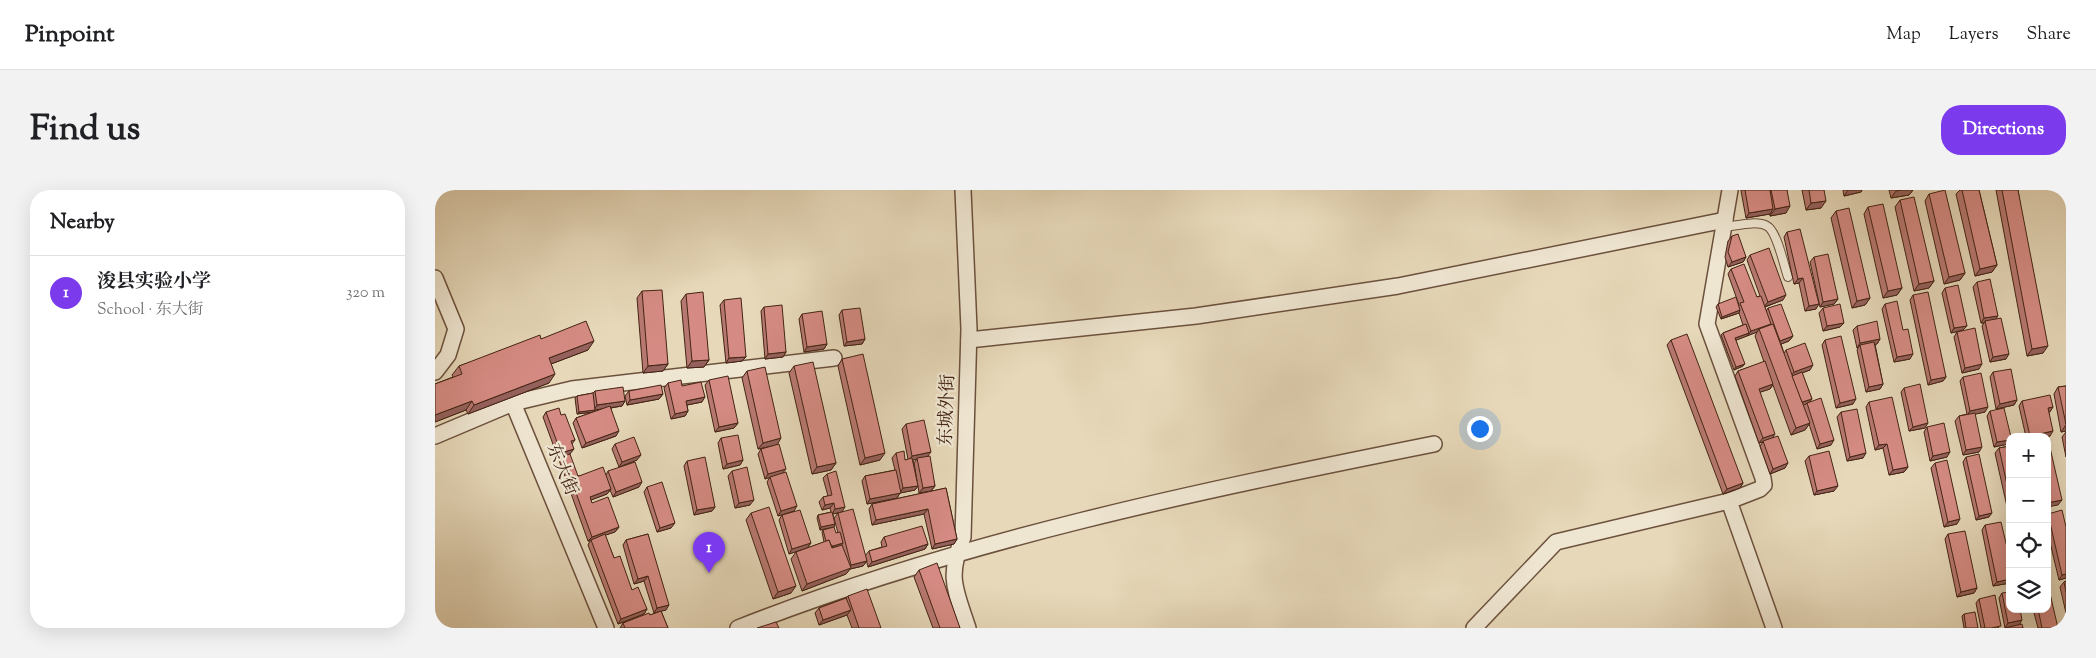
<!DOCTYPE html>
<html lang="en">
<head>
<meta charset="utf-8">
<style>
	:root { --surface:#fff; --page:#f2f2f2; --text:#202124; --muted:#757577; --line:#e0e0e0; --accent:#7c3aed }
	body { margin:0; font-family:"Sorts Mill Goudy","Noto Serif SC",serif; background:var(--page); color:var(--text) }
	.controls { position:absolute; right:15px; bottom:15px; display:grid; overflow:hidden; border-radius:10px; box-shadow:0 5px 20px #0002 }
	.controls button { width:45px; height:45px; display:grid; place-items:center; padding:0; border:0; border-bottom:1px solid var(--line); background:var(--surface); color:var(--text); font:25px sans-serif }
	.you { position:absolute; left:1044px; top:238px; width:18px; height:18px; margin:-12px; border:4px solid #fff; border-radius:50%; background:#1a73e8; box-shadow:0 0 0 8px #1a73e833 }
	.badge { display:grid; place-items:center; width:32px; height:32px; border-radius:50%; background:var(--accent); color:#fff; font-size:16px; font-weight:700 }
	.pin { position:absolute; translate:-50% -41px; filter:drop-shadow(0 1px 2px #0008) }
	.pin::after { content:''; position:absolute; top:26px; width:18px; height:15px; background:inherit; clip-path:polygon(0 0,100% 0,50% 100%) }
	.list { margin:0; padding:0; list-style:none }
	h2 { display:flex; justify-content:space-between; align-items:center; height:65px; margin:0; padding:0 20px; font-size:21px }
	h2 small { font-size:16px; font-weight:400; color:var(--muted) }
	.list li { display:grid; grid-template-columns:32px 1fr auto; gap:15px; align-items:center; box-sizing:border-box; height:75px; padding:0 20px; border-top:1px solid var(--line) }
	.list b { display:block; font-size:19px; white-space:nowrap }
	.list p { margin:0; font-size:16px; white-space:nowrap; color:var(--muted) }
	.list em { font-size:16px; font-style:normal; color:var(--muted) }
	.icon { flex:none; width:28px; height:28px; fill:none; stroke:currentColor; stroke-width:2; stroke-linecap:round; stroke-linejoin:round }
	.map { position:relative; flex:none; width:1631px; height:438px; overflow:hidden; border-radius:20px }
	header { display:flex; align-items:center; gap:30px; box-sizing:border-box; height:70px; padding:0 25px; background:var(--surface); border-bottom:1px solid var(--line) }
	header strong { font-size:24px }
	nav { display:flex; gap:28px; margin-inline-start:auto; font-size:18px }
	.intro { display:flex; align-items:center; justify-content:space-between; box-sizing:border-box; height:120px; padding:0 30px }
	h1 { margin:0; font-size:35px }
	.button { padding:12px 22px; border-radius:20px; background:var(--accent); color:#fff; font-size:18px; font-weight:700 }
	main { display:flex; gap:30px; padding:0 30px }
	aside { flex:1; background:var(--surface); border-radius:20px; box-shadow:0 5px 20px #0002 }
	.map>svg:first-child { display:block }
</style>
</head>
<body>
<header>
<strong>Pinpoint</strong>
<nav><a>Map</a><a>Layers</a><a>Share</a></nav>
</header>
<div class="intro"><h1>Find us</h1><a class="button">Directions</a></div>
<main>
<aside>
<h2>Nearby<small></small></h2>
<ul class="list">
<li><span class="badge">1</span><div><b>浚县实验小学</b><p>School · 东大街</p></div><em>320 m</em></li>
</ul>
</aside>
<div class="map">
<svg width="1631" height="438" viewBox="0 0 1631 438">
	<rect width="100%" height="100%" fill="#e6d8b9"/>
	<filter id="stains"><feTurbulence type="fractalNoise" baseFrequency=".004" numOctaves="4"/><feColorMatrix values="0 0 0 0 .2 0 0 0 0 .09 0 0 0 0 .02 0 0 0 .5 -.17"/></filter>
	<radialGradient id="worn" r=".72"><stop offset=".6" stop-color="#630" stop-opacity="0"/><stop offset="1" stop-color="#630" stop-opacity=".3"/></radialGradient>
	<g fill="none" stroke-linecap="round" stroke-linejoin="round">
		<g stroke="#6c513d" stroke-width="10">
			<path id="service" d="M1288 37C1301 36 1321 30 1332 36 1342 41 1349 76 1353 87"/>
		</g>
		<g stroke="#6c513d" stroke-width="18">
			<g id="minor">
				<path d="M528 0 534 139 528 347C512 388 520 398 533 438"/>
				<path d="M1295 0 1272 134 1328 288 1329 295 1325 299 1294 311 1339 438"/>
				<path d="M0 88 21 139 13 165 0 182"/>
				<path d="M534 150 761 126 963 96 1290 30"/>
				<path d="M78 213 137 199 399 168"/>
				<path d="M0 246 78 213 171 438"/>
				<path d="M303 438C526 350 764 301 999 254"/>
				<path d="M1039 438 1121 352 1294 311"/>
			</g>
		</g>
		<use href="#service" stroke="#efe6d2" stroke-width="8"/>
		<use href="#minor" stroke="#efe6d2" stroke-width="15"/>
	</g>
	<g fill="#b77871" stroke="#442414" fill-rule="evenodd">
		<path d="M1306 0H1352L1351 23 1335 26V24L1311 28 1306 1Z"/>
		<path d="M1367 0H1389L1386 18 1371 20Z"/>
		<path d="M1408 0H1427L1426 2 1409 6Z"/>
		<path d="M1454 0H1478L1474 5 1456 8Z"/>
		<path d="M1525 0H1544L1562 75 1557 82 1540 86 1521 4Z"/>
		<path d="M1561 0H1583L1608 163 1592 166Z"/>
		<path d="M1494 4 1530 83 1525 90 1509 94 1490 11Z"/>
		<path d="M1465 10 1499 91 1494 98 1479 101 1460 17Z"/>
		<path d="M1433 17 1467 98 1462 105 1448 108 1429 24Z"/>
		<path d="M1401 21 1435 108 1430 115 1417 118 1396 28Z"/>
		<path d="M1352 42 1381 119 1370 121 1364 93 1359 94 1349 47Z"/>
		<path d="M1297 46 1311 67 1308 72 1293 77 1290 67 1293 51Z"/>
		<path d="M1315 65 1348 110 1330 117 1331 121 1333 118 1358 146 1354 151 1346 154 1349 163 1351 160 1375 180 1367 183 1377 209 1374 212 1396 255 1382 259 1374 234 1370 240 1356 245 1338 195 1335 199 1325 202 1337 248 1350 278 1335 284 1325 256 1328 252 1324 253 1300 186 1303 181 1329 172 1320 146 1322 142 1301 150 1308 176 1299 180 1286 145 1288 143 1308 135 1304 123 1286 129 1281 117 1283 114 1304 116V115L1293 84 1296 79 1322 107 1325 106 1312 70Z"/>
		<path d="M1379 67 1403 109 1399 114 1385 117 1375 72Z"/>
		<path d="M1542 92 1561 129 1571 169 1555 172 1547 136 1549 133H1546L1538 97Z"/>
		<path d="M1510 98 1532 136 1528 140 1516 143 1507 103Z"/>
		<path d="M207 101 233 174 228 181 208 183 202 108Z"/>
		<path d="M251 104 274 170 269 177 252 178 246 111Z"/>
		<path d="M1478 105 1511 187 1508 191 1493 195 1475 110Z"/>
		<path d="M289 110 311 167 307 171 291 173 285 115Z"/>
		<path d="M1450 114 1468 140 1475 169 1459 172 1447 119Z"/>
		<path d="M329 117 351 162 348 167 330 169 326 121Z"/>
		<path d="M1388 118 1405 137 1388 141 1384 123Z"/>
		<path d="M407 120 430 149 427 154 409 156 404 125Z"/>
		<path d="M367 124 392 154 389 159 369 162 364 129Z"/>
		<path d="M1422 136 1445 149 1442 154H1440L1448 194 1445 199 1431 202 1422 160 1423 158H1422L1418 140Z"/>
		<path d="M1522 142 1544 179 1527 183 1519 147Z"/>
		<path d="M106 149 153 160 116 174 114 193 33 224 31 220 0 232V194L18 187 17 185 24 176Z"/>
		<path d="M1236 150 1308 293 1305 298 1288 304 1232 155Z"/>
		<path d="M1390 150 1418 214 1401 218 1387 155Z"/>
		<path d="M407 169 445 270 425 275 403 176Z"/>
		<path d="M359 176 401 273 396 280 377 284 354 183Z"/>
		<path d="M312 181 342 255 348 283 359 321 343 326 332 292 335 287 330 289 323 264 326 259 334 257 323 259 307 188Z"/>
		<path d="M1558 182 1582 210 1579 215 1561 219 1555 187Z"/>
		<path d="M1528 187 1550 222 1540 224 1544 262 1528 265 1520 231 1524 226 1532 224 1525 191Z"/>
		<path d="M274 190 303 233 299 238 280 242 270 195Z"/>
		<path d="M233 193 247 196 267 212 252 215 253 221 250 226 236 229 229 198Z"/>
		<path d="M1631 196V241L1626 242 1619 204 1623 197Z"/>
		<path d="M1469 198 1490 238 1474 241 1466 202Z"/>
		<path d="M160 201 190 211 187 216 176 218 181 246 147 258 138 233 141 228 158 222 142 224 140 208 142 206 158 203Z"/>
		<path d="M194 201 228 204 224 209 192 215 190 206Z"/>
		<path d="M1587 211 1618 217 1614 222 1615 246 1611 247H1591L1584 216Z"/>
		<path d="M1434 212 1473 277 1469 282 1454 285 1448 258 1440 260 1431 217Z"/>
		<path d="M1555 221 1575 247V251L1573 254 1559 257 1552 226Z"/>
		<path d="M111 222 126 225 140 250 137 254 123 268 108 227Z"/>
		<path d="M1406 222 1428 268 1412 271 1402 227Z"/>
		<path d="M471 234 493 266 500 296 496 301 484 303 483 296 480 300 465 303 462 308 432 314 427 291 430 286 460 280 457 268 461 263 470 270 473 269 467 239ZM482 269 479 273 482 291 478 270Z"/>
		<path d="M1492 237 1512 267 1495 271 1489 242Z"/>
		<path d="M1631 242V267L1627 247Z"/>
		<path d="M286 248 308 270 305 275 288 279 283 253Z"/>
		<path d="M180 254 202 270 184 277 177 259Z"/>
		<path d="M1575 256V321H1573L1560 263 1564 258Z"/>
		<path d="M1374 266 1399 301 1379 305 1370 271Z"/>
		<path d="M126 267 143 286 171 285 173 281 204 297 178 307 175 300 172 304 156 310 157 313 184 337 180 342 170 345 179 368 197 400 212 419 209 424 183 434 153 355 155 351H153L124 270Z"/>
		<path d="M1531 267 1554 327 1541 330 1528 272Z"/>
		<path d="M252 271 280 317 277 321 259 325 249 276Z"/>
		<path d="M1500 273 1522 334 1509 337 1496 278Z"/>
		<path d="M297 281 315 315 300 318 293 286Z"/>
		<path d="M392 284 407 322 398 324 399 337 385 340 382 328 383 325 396 322 395 318 387 320 384 312 388 307 393 306 388 288Z"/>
		<path d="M212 297 236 338 222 342 209 302Z"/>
		<path d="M511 298 522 349 519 354 497 359 489 324 437 335 434 319 437 314Z"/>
		<path d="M316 323 356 403 338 409 311 330Z"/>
		<path d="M403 323 430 366 434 361 447 357 446 352 449 347 493 354 490 359 433 377 431 369 432 371 428 376 415 379 411 384 367 401 356 369 361 362 389 352 387 342 388 340 401 343H403L399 328Z"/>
		<path d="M1613 324 1631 388 1624 390 1612 340V325Z"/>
		<path d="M347 325 376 353 372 358 354 364 344 330Z"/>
		<path d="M1550 335 1575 393 1558 396 1547 340Z"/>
		<path d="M213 344 231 420 226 421 233 438H185L188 433 215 425 224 422 219 423 209 391 199 394 188 355 191 350Z"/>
		<path d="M1513 344 1542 398 1539 403 1522 407 1510 349Z"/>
		<path d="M484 380 525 438H498L479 387Z"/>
		<path d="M1631 391V423L1625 397 1629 392Z"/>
		<path d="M1567 403 1585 434 1588 438H1570L1564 408Z"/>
		<path d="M413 406 446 438H417L412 425 384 435 380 423 384 418 411 408Z"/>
		<path d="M1544 409 1564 438H1546L1541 413Z"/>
		<path d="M1598 419H1612L1623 438H1603Z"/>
		<path d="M1529 424 1543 438H1529L1527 426Z"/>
	</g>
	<g fill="#95615c" stroke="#442414">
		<path d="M1413 0H1427L1426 2 1409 6Z"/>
		<path d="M1467 0H1478L1474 5 1456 8 1461 1Z"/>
		<path d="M1391 11 1386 18 1371 20 1376 13Z"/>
		<path d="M1355 16 1351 23 1335 26 1340 19Z"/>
		<path d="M1338 19 1335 24 1311 28 1314 23Z"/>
		<path d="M1311 67 1308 72 1293 77 1297 72Z"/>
		<path d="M1562 75 1557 82 1540 86 1545 79Z"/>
		<path d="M1530 83 1525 90 1509 94 1514 87Z"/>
		<path d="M1368 88 1364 93 1359 94 1363 89Z"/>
		<path d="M1499 91 1494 98 1479 101 1484 94Z"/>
		<path d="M1467 98 1462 105 1448 108 1453 101Z"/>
		<path d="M1351 105 1348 110 1329 117 1333 112Z"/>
		<path d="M1435 108 1430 115 1417 118 1422 111Z"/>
		<path d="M1403 109 1399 114 1385 117 1388 112Z"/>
		<path d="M1384 114 1381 119 1370 121 1374 116Z"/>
		<path d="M1305 120 1304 123 1286 129 1287 127Z"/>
		<path d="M1563 126 1560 130 1550 131 1549 133H1546L1549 128Z"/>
		<path d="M1409 133 1405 137 1388 141 1392 136Z"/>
		<path d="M1336 134 1332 139H1324L1322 142 1312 146 1316 141Z"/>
		<path d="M1532 136 1528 140 1516 143 1519 138Z"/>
		<path d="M1314 143 1312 146 1299 151 1300 148Z"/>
		<path d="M1358 146 1354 151 1341 156 1345 151Z"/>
		<path d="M430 149 427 154 409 156 412 152Z"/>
		<path d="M1445 149 1442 154 1426 157 1425 155 1423 158H1422L1425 153Z"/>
		<path d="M159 151 153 160 108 177 114 168Z"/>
		<path d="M392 154 389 159 369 162 372 157Z"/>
		<path d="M1613 156 1608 163 1592 166 1597 159Z"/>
		<path d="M351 162 348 167 330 169 333 164Z"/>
		<path d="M1478 164 1475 169 1459 172 1462 167Z"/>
		<path d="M1574 164 1571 169 1555 172 1558 167Z"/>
		<path d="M311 167 307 171 291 173 294 168Z"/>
		<path d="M274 170 269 177 252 178 257 171Z"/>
		<path d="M233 174 228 181 208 183 213 176Z"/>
		<path d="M1310 174 1308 176 1299 180 1301 177Z"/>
		<path d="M1547 174 1544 179 1527 183 1530 178Z"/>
		<path d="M1378 175 1375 180 1355 187 1359 182Z"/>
		<path d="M120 184 114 193 33 224 39 215Z"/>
		<path d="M1511 187 1508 191 1493 195 1496 190Z"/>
		<path d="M1338 194 1335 199 1320 204 1324 199Z"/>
		<path d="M1448 194 1445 199 1431 202 1434 197Z"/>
		<path d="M228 204 224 209 192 215 195 210Z"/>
		<path d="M270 207 267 212 247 216 251 211Z"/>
		<path d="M1377 209 1373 214 1372 213 1371 214 1362 218 1365 213Z"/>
		<path d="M1421 209 1418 214 1401 218 1405 213Z"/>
		<path d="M1582 210 1579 215 1561 219 1565 214Z"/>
		<path d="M37 211 31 220 0 232V225Z"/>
		<path d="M190 211 187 216 160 220 159 222 142 224 144 222 159 220 162 215Z"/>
		<path d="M1553 217 1550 222 1532 226 1535 221Z"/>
		<path d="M1618 217 1615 222 1610 223 1613 218Z"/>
		<path d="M253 221 250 226 236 229 240 224Z"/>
		<path d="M303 233 299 238 280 242 284 237Z"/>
		<path d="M1375 233 1370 240 1356 245 1361 238Z"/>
		<path d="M1493 233 1490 238 1474 241 1478 237Z"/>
		<path d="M1631 235V241L1626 242Z"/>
		<path d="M184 241 181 246 147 258 151 253Z"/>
		<path d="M1618 241 1615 246 1611 247H1595Z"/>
		<path d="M1340 244 1337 249 1324 253 1328 248Z"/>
		<path d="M346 248 342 255 323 259 328 253Z"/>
		<path d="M1399 250 1396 255 1382 259 1385 254Z"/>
		<path d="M1575 250V251L1573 254 1559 257 1562 252Z"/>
		<path d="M1452 254 1448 258 1440 260 1444 255Z"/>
		<path d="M1547 257 1544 262 1528 265 1531 260Z"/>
		<path d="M139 259 135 264 123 268 126 263Z"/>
		<path d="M496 262 492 267 474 271 477 266Z"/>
		<path d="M1515 262 1512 267 1495 271 1498 266Z"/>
		<path d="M450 263 445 270 425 275 430 268Z"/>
		<path d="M1431 263 1428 268 1412 271 1415 267Z"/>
		<path d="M206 265 202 270 184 277 187 272Z"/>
		<path d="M308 270 305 275 288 279 292 274Z"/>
		<path d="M401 273 396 280 377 284 382 277Z"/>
		<path d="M1353 273 1350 278 1335 284 1338 279Z"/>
		<path d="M1473 277 1469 282 1454 285 1458 280Z"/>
		<path d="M351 279 347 284 330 289 333 284Z"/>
		<path d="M207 292 204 297 178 307 181 302Z"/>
		<path d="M1308 293 1305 298 1288 304 1292 299Z"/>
		<path d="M483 296 480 300 465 303 462 308 432 314 435 309 465 303 468 298Z"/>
		<path d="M500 296 496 301 484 303 488 298Z"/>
		<path d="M1403 296 1399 301 1379 305 1382 301Z"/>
		<path d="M176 299 172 304 151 312 155 307Z"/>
		<path d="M319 310 315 315 300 318 304 313Z"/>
		<path d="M1627 310 1623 315 1612 317V313Z"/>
		<path d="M399 313 395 318 387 320 390 315Z"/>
		<path d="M362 316 359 321 343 326 346 321Z"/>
		<path d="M280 317 277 321 259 325 262 320Z"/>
		<path d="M410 317 407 322 397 324 400 319Z"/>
		<path d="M493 319 489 324 437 335 441 330Z"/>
		<path d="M1557 323 1554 327 1541 330 1544 326Z"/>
		<path d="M1525 329 1522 334 1509 337 1513 332Z"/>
		<path d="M240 333 236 338 222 342 225 338Z"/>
		<path d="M400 334 399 337 385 340 386 337Z"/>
		<path d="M184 337 180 342 153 351 157 347Z"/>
		<path d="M522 349 519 354 497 359 500 354Z"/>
		<path d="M376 353 372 358 354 364 357 359Z"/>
		<path d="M408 353 406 356 396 358 398 356Z"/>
		<path d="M493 354 490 359 433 377 437 372Z"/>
		<path d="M432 371 428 376 415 379 411 384 367 401 372 394 414 378 416 375Z"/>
		<path d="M1631 384V388L1624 390 1627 385Z"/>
		<path d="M213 386 209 391 199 394 203 389Z"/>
		<path d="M1575 389V393L1558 396 1562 392Z"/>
		<path d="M361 396 356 403 338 409 343 402Z"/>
		<path d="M1542 398 1539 403 1522 407 1526 402Z"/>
		<path d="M234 415 231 420 219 423 222 418Z"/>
		<path d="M212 419 209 424 183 434 186 429Z"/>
		<path d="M416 420 412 425 384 435 388 430Z"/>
		<path d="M1587 430 1584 435 1570 438 1573 433Z"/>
	</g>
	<g fill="#d58b83" stroke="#442414">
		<path d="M1310 0H1335L1338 19 1314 23Z"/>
		<path d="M1336 0H1352L1355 16 1340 19Z"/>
		<path d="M1374 0H1389L1391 11 1376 13Z"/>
		<path d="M1510 0 1530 83 1514 87 1494 4Z"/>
		<path d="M1527 0H1544L1562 75 1545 79Z"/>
		<path d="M1567 0H1583L1613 156 1597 159Z"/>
		<path d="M1479 7 1499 91 1484 94 1465 10Z"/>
		<path d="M1448 14 1467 98 1453 101 1433 17Z"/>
		<path d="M1414 18 1435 108 1422 111 1401 21Z"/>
		<path d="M1365 39 1384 114 1374 116 1368 88 1363 89 1352 42Z"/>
		<path d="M1303 44 1311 67 1297 72 1293 62 1297 46Z"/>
		<path d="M1334 58 1351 105 1333 112 1315 65Z"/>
		<path d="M1393 64 1403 109 1388 112 1379 67Z"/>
		<path d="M1309 74 1322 107 1326 106 1336 134 1316 141 1305 113 1309 112 1296 79Z"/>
		<path d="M1555 89 1563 126 1549 128 1542 92Z"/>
		<path d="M1523 95 1532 136 1519 138 1510 98Z"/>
		<path d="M227 100 233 174 213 176 207 101Z"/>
		<path d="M268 102 274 170 257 171 251 104Z"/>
		<path d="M1493 102 1511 187 1496 190 1478 105Z"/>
		<path d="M1301 107 1305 120 1287 127 1283 114Z"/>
		<path d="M306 108 311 167 294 168 289 110Z"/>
		<path d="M1462 111 1468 140 1473 139 1478 164 1462 167 1450 114Z"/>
		<path d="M1346 114 1358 146 1345 151 1333 118Z"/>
		<path d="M1405 114 1409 133 1392 136 1388 118Z"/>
		<path d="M347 115 351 162 333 164 329 117Z"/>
		<path d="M425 118 430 149 412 152 407 120Z"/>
		<path d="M387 121 392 154 372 157 367 124Z"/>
		<path d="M1566 128 1574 164 1558 167 1550 131Z"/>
		<path d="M151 131 159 151 114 168 120 184 39 215 37 211 0 225V194L27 184 24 176 105 145 106 149Z"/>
		<path d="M1442 131 1445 149 1425 153 1422 136Z"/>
		<path d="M1311 134 1314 143 1300 148 1310 174 1301 177 1288 143Z"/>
		<path d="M1338 134 1375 233 1361 238 1324 139Z"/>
		<path d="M1540 138 1547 174 1530 178 1522 142Z"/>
		<path d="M1252 144 1308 293 1292 299 1236 150Z"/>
		<path d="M1406 146 1421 209 1405 213 1390 150Z"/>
		<path d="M1439 152 1448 194 1434 197 1425 155Z"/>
		<path d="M1370 153 1378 175 1359 182 1351 160Z"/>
		<path d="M428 164 450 263 430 268 407 169Z"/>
		<path d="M1330 171 1338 194 1324 199 1340 244 1328 248 1303 181Z"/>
		<path d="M378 172 401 273 382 277 359 176Z"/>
		<path d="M330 177 346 248 328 253 312 181Z"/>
		<path d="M1576 179 1582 210 1565 214 1558 182Z"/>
		<path d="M1367 182 1377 209 1367 212 1357 186Z"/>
		<path d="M1546 183 1553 217 1535 221 1528 187Z"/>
		<path d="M293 186 303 233 284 237 274 190Z"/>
		<path d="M246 190 247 196 266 192 270 207 251 211 253 221 240 224 233 193Z"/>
		<path d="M1485 194 1493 233 1478 237 1469 198Z"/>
		<path d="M226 195 228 204 195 210 194 201Z"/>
		<path d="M1631 196V234L1623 197Z"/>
		<path d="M188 197 190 211 162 215 160 201Z"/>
		<path d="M158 203 160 220 144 222 142 206Z"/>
		<path d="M1615 205 1618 217 1613 218 1618 241 1595 246 1587 211Z"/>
		<path d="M1457 207 1473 277 1458 280 1452 254 1444 255 1434 212Z"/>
		<path d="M1386 208 1399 250 1385 254 1372 213Z"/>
		<path d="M175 216 184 241 151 253 141 228Z"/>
		<path d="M124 218 126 225 130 224 140 250 136 251 139 259 126 263 111 222Z"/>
		<path d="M1569 218 1576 247H1575V250L1562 252 1555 221Z"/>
		<path d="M1422 219 1431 263 1415 267 1406 222Z"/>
		<path d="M1540 223 1547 257 1531 260 1524 226Z"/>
		<path d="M489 230 496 262 477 266 471 234Z"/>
		<path d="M1509 233 1515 262 1498 266 1492 237Z"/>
		<path d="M303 245 308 270 292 274 286 248Z"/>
		<path d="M1343 246 1353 273 1338 279 1328 251Z"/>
		<path d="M199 247 206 265 187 272 180 254Z"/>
		<path d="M1613 249 1627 310 1612 313V250Z"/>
		<path d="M344 254 351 279 333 284 326 259Z"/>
		<path d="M1575 256V308L1564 258Z"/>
		<path d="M469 261 470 270 477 268 483 296 468 298 461 263Z"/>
		<path d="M1394 261 1403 296 1382 301 1374 266Z"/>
		<path d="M135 264 143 286 136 289 134 291 126 267Z"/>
		<path d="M1544 264 1557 323 1544 326 1531 267Z"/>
		<path d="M495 266 500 296 488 298 482 268Z"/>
		<path d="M270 267 280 317 262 320 252 271Z"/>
		<path d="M1512 270 1525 329 1513 332 1500 273Z"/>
		<path d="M200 272 207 292 181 302 173 281Z"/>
		<path d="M168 277 176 299 155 307 157 313 173 307 184 337 157 347 136 289Z"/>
		<path d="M312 277 319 310 304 313 297 281Z"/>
		<path d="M461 280 466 303 435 309 430 286Z"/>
		<path d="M401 281 410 317 400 319 399 313 390 315 388 307 397 305 392 284Z"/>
		<path d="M351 282 362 316 346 321 335 287Z"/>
		<path d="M227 292 240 333 225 338 212 297Z"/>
		<path d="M511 298 522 349 500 354 493 319 441 330 437 314Z"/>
		<path d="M334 317 361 396 343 402 316 323Z"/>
		<path d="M418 319 432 371 416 375 403 323Z"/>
		<path d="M365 320 376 353 357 359 347 325Z"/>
		<path d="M1627 320 1631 337V384L1627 385 1613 324Z"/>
		<path d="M397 322 400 334 386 337 383 325Z"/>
		<path d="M1566 332 1575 370V389L1562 392 1550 335Z"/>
		<path d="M487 336 493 354 437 372 434 361 452 356 449 347Z"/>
		<path d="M399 337 401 343 405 342 408 353 398 356 396 355 394 350 391 351 388 340Z"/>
		<path d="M1530 341 1542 398 1526 402 1513 344Z"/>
		<path d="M170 344 179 368 185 366 197 400 203 397 212 419 186 429 156 350Z"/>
		<path d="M213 344 234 415 222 418 213 386 203 389 191 350Z"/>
		<path d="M394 350 397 358 407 355 416 378 372 394 361 362Z"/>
		<path d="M502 373 525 438H505L484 380Z"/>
		<path d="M1631 391V402L1629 392Z"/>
		<path d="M1612 395H1613L1623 438H1607L1603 419H1612Z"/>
		<path d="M432 399 446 438H424L413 406Z"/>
		<path d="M1575 402V419H1585L1587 430 1573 433 1567 403Z"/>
		<path d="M1560 405 1566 436 1556 438H1550L1544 409Z"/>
		<path d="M411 408 416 420 388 430 384 418Z"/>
		<path d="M226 421 233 438H190L188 433 214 423 215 425Z"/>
		<path d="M1540 422 1543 438H1531L1529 424Z"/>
		<path d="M341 432 344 438H322Z"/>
		<path d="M1587 434 1588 438H1570Z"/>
	</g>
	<g text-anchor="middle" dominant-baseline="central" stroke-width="4.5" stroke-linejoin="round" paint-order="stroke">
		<g font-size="18" fill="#442414" stroke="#efe6d2">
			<text transform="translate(513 220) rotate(-88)">东城外街</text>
			<text transform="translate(126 280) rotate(68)">东大街</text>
		</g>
	</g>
	<rect width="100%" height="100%" filter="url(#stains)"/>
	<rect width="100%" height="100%" fill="url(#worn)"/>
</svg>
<div class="controls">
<button>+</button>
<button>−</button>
<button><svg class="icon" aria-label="locate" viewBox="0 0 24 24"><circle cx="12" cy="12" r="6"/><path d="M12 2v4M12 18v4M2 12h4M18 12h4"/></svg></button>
<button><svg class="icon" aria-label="layers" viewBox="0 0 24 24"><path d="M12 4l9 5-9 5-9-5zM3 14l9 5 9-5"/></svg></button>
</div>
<div class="you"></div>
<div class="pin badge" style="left:274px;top:383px">1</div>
</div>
</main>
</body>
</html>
